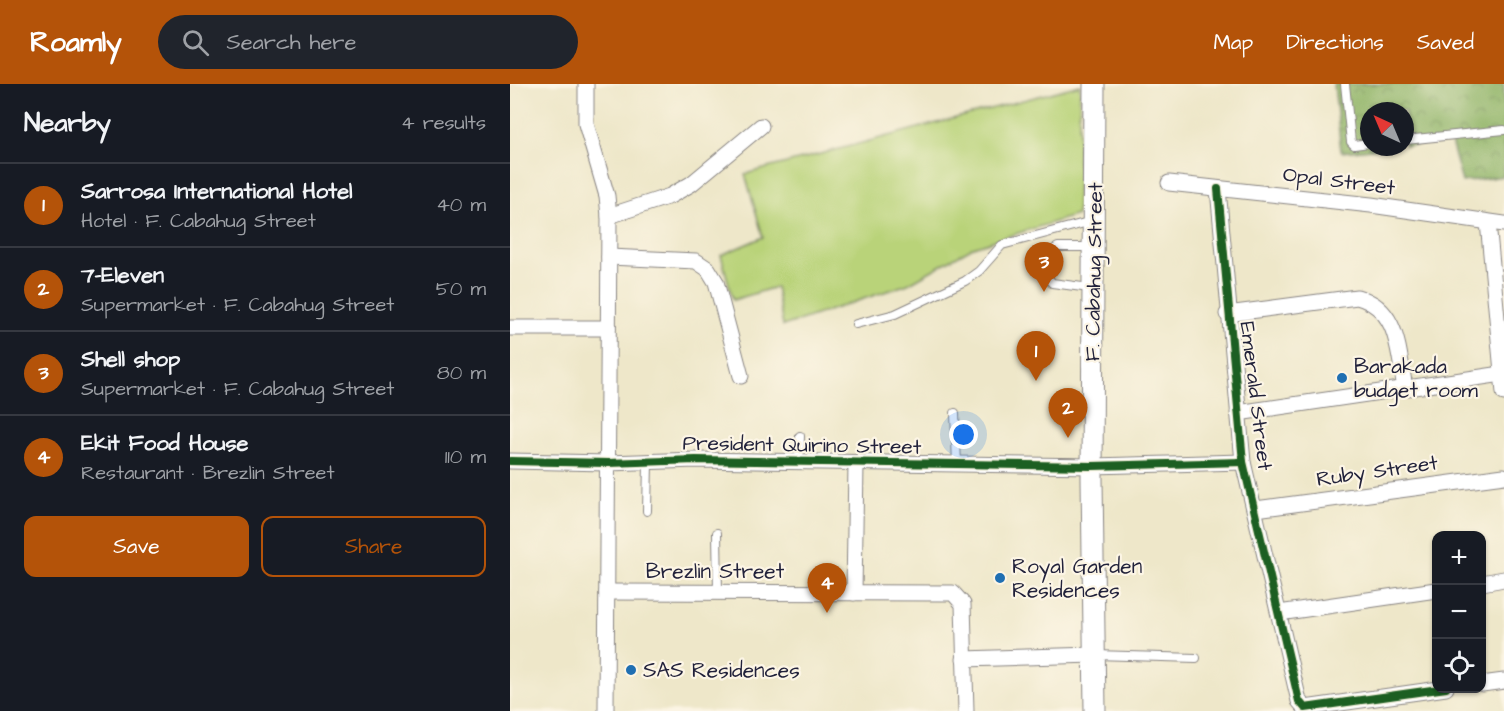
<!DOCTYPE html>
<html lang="en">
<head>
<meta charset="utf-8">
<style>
	:root { --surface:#171b24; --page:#20242c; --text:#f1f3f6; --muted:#9ea1a6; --line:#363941; --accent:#b45309 }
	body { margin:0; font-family:"Architects Daughter",sans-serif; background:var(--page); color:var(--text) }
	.controls { position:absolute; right:18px; bottom:18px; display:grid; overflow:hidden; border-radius:12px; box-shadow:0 2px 4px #0004 }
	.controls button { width:54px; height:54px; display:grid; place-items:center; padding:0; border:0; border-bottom:2px solid var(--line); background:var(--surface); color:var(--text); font:30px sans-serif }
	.compass { position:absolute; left:850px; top:18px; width:54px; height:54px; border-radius:50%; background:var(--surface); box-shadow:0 2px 4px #0004; rotate:316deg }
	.you { position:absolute; left:454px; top:351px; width:21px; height:21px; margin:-15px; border:4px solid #fff; border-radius:50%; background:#1a73e8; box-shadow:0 0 0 9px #1a73e833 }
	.badge { display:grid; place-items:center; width:39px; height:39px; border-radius:50%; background:var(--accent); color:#fff; font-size:20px; font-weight:700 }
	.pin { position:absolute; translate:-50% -50px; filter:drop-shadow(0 2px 3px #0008) }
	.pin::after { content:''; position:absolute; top:32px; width:21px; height:18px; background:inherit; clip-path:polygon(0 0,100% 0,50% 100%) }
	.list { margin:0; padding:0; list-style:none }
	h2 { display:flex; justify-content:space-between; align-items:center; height:78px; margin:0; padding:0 24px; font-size:26px }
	h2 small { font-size:20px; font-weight:400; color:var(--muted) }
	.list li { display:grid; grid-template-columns:39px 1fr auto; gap:18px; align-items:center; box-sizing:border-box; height:84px; padding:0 24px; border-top:2px solid var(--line) }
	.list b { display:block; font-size:22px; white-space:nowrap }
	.list p { margin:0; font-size:20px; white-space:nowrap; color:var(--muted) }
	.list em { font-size:20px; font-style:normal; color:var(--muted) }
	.actions { display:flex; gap:12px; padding:18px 24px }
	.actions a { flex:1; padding:14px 0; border:2px solid var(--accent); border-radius:12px; text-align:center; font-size:21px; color:var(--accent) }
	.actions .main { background:var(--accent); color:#fff }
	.icon { flex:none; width:33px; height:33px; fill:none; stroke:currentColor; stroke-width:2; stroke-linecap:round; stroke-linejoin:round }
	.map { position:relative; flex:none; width:994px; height:627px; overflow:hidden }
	header { display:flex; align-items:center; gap:36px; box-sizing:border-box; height:84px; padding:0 30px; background:var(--accent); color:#fff }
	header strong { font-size:28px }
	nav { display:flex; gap:33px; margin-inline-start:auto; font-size:21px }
	.search { width:420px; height:54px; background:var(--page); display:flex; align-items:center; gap:15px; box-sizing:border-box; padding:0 21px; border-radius:33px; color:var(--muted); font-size:22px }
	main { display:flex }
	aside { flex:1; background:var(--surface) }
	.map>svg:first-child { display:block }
</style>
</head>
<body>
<header>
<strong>Roamly</strong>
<div class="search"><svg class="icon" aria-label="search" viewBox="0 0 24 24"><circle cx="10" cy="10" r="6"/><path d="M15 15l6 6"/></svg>Search here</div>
<nav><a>Map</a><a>Directions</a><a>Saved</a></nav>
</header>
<main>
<aside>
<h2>Nearby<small>4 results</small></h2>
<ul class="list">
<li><span class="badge">1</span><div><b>Sarrosa International Hotel</b><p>Hotel · F. Cabahug Street</p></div><em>40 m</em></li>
<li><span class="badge">2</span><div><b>7-Eleven</b><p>Supermarket · F. Cabahug Street</p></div><em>50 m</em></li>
<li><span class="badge">3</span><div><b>Shell shop</b><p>Supermarket · F. Cabahug Street</p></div><em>80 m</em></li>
<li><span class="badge">4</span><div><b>Ekit Food House</b><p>Restaurant · Brezlin Street</p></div><em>110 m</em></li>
</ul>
<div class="actions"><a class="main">Save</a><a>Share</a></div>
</aside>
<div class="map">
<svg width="994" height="627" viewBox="0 0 994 627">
	<defs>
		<pattern id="forest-crowns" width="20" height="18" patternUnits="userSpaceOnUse" patternTransform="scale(1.5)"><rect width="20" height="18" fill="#92b569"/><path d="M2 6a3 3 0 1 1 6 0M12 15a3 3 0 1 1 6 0" fill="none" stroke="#779358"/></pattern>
	</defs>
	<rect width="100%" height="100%" fill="#fcf5e5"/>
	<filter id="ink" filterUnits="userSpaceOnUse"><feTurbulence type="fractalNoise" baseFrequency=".0167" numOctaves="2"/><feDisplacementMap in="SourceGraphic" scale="12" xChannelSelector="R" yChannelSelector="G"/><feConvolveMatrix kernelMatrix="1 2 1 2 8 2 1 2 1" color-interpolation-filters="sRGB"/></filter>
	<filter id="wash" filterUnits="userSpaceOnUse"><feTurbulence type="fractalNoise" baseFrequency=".008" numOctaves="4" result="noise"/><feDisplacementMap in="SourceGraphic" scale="24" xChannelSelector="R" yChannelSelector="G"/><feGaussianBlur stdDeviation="1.35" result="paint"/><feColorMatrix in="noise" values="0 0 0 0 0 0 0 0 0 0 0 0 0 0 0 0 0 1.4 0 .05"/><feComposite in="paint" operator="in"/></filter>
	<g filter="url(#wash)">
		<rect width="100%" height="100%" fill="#eee7c9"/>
		<path fill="#b9d379" stroke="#6e7a5a" stroke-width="1.5" d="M570 1 567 131 463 163 398 200 273 242 266 203 223 216 211 171 253 153 235 90Z"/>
		<path fill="url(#forest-crowns)" stroke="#5a6c52" stroke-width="1.5" d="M824 0H994V92L952 98 941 58 895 62V27H859V63H884L831 68Z"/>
	</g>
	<g filter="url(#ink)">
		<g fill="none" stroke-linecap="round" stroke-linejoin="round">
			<g stroke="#888482" stroke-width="10">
				<g id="service">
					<path d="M835 0 841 58 844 61 859 59"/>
					<path d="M895 56 994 46"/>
					<path d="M534 171 548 163H582"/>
					<path d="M534 188 542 199 580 204"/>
					<path d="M346 240 385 230 455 197 469 187 492 161 582 137"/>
					<path d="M445 329 447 381"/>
					<path d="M289 378 290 352"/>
					<path d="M137 427 138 378"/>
					<path d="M207 449 208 508"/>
					<path d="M585 571 686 574"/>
				</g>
			</g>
			<g stroke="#888482" stroke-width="17">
				<g id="minor">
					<path d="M76 0V40L97 112 99 132 96 627"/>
					<path d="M659 99 861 121 994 140"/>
					<path d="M708 105 733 378 789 617 795 624 936 604"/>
					<path d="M99 132 160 112 181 100 251 42"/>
					<path d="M978 138 994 309"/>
					<path d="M99 173 186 177 198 185 206 198 231 292"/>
					<path d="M717 230 847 213C889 224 888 267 895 304"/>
					<path d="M0 244H98"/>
					<path d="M728 329 992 290"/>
					<path d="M0 377 98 379 186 376 583 382 733 378"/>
					<path d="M746 425 994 392"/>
					<path d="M972 499 994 495"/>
					<path d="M97 508 443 509 453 520 456 627"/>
					<path d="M344 509 346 380"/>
					<path d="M769 529 926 506"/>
					<path d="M454 575 584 571"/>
					<path d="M972 600 994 597"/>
				</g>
			</g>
			<g stroke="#888482" stroke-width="23">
				<path id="secondary" d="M584 0 582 395 585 627"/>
			</g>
			<use href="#service" stroke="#fff" stroke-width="8"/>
			<use href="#minor" stroke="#fff" stroke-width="15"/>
			<use href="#secondary" stroke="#fff" stroke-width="21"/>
			<g stroke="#fcf5e5" stroke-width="11">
				<g id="cycleway">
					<path d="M708 105 733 378 789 617 795 624 936 604"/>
					<path d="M0 377 98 379 186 376 583 382 733 378"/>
				</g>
			</g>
			<use href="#cycleway" stroke="#1b5e20" stroke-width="8"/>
		</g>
	</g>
	<g fill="#1f6fb2" stroke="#fcf5e5" stroke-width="2">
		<circle cx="832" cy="294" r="6"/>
		<circle cx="490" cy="494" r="6"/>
		<circle cx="121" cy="586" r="6"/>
	</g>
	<g text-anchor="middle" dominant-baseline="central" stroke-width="4.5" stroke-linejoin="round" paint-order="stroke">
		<g font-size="21" fill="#22223b" stroke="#fcf5e5">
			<text transform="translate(829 97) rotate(7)">Opal Street</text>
			<text transform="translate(584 188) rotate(-89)">F. Cabahug Street</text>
			<text transform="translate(746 312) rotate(83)">Emerald Street</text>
			<text transform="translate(292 361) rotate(1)">President Quirino Street</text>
			<text transform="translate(867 387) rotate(-8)">Ruby Street</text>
			<text x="205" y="487">Brezlin Street</text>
		</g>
		<g font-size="21" fill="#22223b" stroke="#fcf5e5" text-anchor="start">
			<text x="844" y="282">Barakada<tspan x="844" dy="24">budget room</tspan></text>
			<text x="502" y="482">Royal Garden<tspan x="502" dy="24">Residences</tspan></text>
			<text x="133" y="586">SAS Residences</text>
		</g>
	</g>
</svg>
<div class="controls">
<button>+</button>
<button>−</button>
<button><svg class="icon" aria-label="locate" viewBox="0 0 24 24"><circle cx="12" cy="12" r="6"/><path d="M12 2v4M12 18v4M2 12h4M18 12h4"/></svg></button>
</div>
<svg class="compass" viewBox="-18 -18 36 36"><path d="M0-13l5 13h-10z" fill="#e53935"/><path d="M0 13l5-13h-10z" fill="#9ea1a6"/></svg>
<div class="you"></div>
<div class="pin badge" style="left:526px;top:297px">1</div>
<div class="pin badge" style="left:558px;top:354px">2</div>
<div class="pin badge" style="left:534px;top:208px">3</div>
<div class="pin badge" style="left:317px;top:529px">4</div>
</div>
</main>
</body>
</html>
